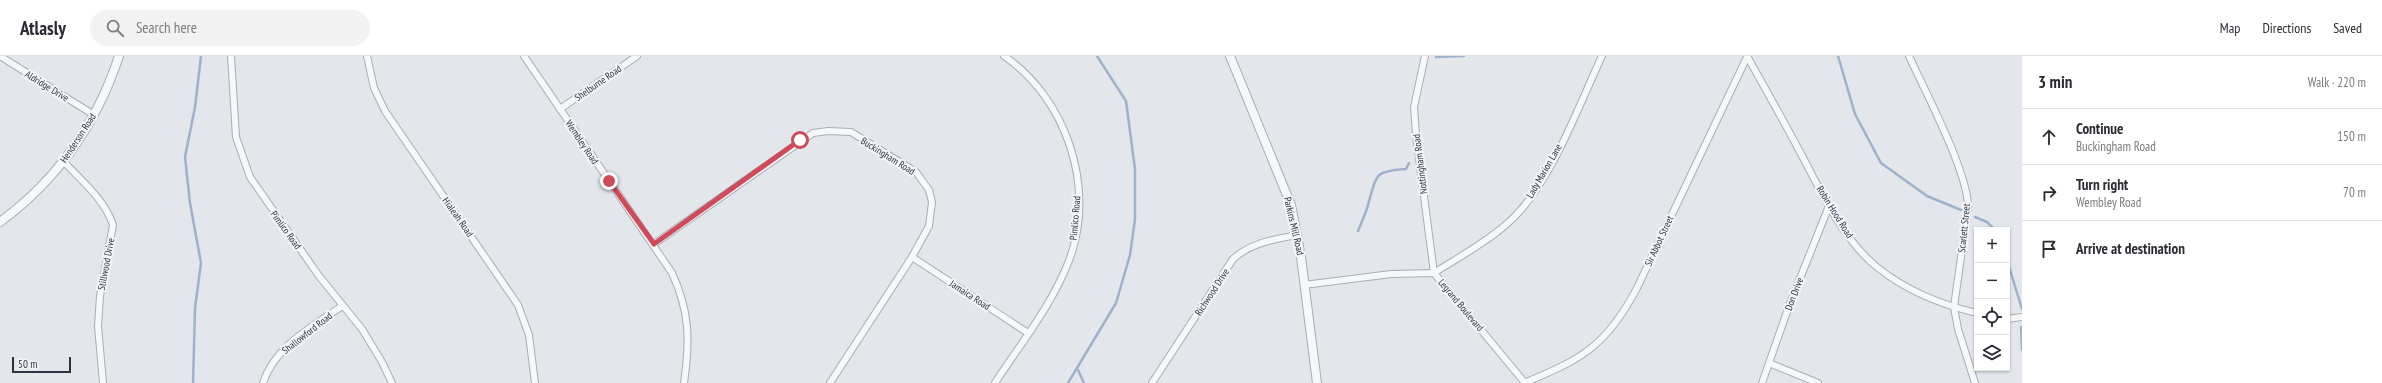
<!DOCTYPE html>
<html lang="en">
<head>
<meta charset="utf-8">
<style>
	:root { --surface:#fff; --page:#f2f2f3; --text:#2b2b33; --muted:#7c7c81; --line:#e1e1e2 }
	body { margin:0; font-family:"PT Sans Narrow",sans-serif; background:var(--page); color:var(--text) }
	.controls { position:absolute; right:12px; bottom:12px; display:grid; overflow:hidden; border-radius:0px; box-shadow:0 1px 3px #0004 }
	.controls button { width:36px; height:36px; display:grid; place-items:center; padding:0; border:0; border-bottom:1px solid var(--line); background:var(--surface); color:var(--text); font:20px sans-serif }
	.scale { position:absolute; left:12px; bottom:10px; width:59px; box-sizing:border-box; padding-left:4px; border:2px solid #2b3344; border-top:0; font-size:11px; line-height:14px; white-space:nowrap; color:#2b3344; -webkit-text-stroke:3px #f3f5f8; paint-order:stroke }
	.stop { position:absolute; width:12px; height:12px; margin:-9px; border:3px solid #ce4b59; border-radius:50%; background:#fff }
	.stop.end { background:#ce4b59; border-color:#fff; box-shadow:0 1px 4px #0008 }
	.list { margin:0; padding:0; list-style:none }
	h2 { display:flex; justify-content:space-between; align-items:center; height:52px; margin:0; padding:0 16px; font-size:17px }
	h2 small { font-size:13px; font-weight:400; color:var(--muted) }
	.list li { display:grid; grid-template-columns:26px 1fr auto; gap:12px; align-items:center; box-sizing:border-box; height:56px; padding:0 16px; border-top:1px solid var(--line) }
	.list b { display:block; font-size:15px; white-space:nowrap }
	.list p { margin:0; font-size:13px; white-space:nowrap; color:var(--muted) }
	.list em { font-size:13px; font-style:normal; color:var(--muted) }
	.icon { flex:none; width:22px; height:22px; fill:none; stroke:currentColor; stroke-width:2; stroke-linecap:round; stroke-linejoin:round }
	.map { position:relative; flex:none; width:2022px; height:327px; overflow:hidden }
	header { display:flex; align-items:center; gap:24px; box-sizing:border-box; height:56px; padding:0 20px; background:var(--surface); border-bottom:1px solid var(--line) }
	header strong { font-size:19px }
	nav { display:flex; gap:22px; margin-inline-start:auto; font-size:14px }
	.search { width:280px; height:36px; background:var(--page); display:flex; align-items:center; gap:10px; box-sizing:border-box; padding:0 14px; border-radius:22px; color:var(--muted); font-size:15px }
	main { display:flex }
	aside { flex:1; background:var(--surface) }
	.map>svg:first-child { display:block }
</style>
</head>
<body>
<header>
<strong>Atlasly</strong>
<div class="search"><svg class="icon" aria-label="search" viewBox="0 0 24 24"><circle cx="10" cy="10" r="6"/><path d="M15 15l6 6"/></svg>Search here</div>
<nav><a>Map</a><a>Directions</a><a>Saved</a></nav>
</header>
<main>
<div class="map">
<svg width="2022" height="327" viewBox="0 0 2022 327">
	<rect width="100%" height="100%" fill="#e3e6eb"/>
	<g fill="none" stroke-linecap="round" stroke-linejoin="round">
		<g stroke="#9fb2cb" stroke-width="2.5">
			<path d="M1838 0 1855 58 1881 107 1927 140 1961 154"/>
			<path d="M1436 1 1464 0"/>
			<path d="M1975 161 1987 166 1995 174"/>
			<path d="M1358 175C1362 165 1367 155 1369 145 1377 118 1375 115 1406 113L1409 107"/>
			<path d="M2007 204 2022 253"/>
			<path d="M2021 271 2022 294"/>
			<path d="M1078 314 1084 327"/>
			<path d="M193 327 195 252 201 207 190 147 185 101 195 51 201 0"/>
			<path d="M1068 327 1116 247 1130 199 1135 163V113L1126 45 1097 0"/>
		</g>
		<g stroke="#a8adb6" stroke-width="8">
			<g id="minor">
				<path d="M0 0 94 59"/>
				<path d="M231 0 236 81 250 121 319 220 362 273 382 306 392 327"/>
				<path d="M367 0 374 32 385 55 518 249 529 279 535 327"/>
				<path d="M524 0 672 217C690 256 690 285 684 327"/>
				<path d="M1425 0 1414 51 1416 79 1434 217C1459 201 1487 186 1509 166 1551 128 1578 51 1602 0"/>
				<path d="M1747 0C1765 32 1783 64 1800 96 1821 135 1842 183 1878 212 1906 234 1942 249 1977 257"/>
				<path d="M1909 0C1925 35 1968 116 1968 151L1954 251 1958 273 1975 327"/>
				<path d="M560 53 637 0"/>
				<path d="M64 106C82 125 105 144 113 169L100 240 98 270 103 327"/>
				<path d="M654 188 813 77 828 75 851 76 916 116 929 134 932 146 929 170 912 201 830 327"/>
				<path d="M912 201 1028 277"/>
				<path d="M1304 229 1391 218 1434 217 1525 327"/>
				<path d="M2007 263 2022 261"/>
				<path d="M1769 307 1818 327"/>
				<path d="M263 327C275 290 312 271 342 250"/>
				<path d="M995 327C1021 287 1053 248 1070 202 1096 131 1066 42 1004 0"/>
				<path d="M1152 327 1233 203C1252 186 1273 184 1297 179"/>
				<path d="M1524 327C1583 303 1607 289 1637 232L1747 1"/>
				<path d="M1762 327 1789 250 1829 150"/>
			</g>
		</g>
		<g stroke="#a8adb6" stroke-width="10">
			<g id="tertiary">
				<path d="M1230 0 1291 149 1301 201 1317 327"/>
				<path d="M0 166C57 124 97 67 119 0"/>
			</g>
		</g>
		<use href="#minor" stroke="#f6f7f9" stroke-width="6"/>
		<use href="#tertiary" stroke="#f6f7f9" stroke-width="8"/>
	</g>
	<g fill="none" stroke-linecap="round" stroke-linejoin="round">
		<path stroke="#ce4b59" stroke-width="5" d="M609 125 654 188 800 84"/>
	</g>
	<g text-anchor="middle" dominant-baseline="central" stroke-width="4" stroke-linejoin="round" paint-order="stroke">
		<g font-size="10" fill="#2b3344" stroke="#f3f5f8">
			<text transform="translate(598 27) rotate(-35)">Shelburne Road</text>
			<text transform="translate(47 30) rotate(32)">Aldridge Drive</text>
			<text transform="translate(78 82) rotate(-57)">Henderson Road</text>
			<text transform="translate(582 86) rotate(56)">Wembley Road</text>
			<text transform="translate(888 100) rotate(32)">Buckingham Road</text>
			<text transform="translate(1420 108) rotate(-97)">Nottingham Road</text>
			<text transform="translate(1544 115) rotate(-60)">Lady Marion Lane</text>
			<text transform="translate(1835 156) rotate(58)">Robin Hood Road</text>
			<text transform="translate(458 161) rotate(55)">Hialeah Road</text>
			<text transform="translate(1075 162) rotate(-85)">Pimlico Road</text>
			<text transform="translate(1294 170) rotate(77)">Parkins Mill Road</text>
			<text transform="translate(1964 172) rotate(-84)">Scarlett Street</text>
			<text transform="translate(286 174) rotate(54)">Pimlico Road</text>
			<text transform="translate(1659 185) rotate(-65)">Sir Abbot Street</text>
			<text transform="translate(106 208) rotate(-79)">Stillwood Drive</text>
			<text transform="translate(1212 236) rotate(-57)">Richwood Drive</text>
			<text transform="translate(1794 238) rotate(-69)">Don Drive</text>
			<text transform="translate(970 239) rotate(33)">Jamaica Road</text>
			<text transform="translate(1461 249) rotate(50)">Legrand Boulevard</text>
			<text transform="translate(307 277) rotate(-38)">Shallowford Road</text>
		</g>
	</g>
</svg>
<div class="controls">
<button>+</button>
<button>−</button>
<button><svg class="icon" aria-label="locate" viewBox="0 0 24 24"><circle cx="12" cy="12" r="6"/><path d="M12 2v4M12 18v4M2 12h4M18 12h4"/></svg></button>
<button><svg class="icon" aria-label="layers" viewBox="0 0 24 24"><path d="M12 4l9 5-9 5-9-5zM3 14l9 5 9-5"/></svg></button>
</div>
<div class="scale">50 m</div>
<div class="stop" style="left:800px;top:84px"></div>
<div class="stop end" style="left:609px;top:125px"></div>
</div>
<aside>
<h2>3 min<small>Walk · 220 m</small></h2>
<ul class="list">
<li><svg class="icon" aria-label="ahead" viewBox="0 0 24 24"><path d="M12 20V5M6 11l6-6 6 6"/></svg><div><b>Continue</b><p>Buckingham Road</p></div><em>150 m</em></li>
<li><svg class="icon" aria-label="right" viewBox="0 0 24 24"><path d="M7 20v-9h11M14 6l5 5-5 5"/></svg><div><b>Turn right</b><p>Wembley Road</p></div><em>70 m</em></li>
<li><svg class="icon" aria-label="arrive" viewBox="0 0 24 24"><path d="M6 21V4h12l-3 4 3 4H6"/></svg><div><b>Arrive at destination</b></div></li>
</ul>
</aside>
</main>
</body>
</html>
